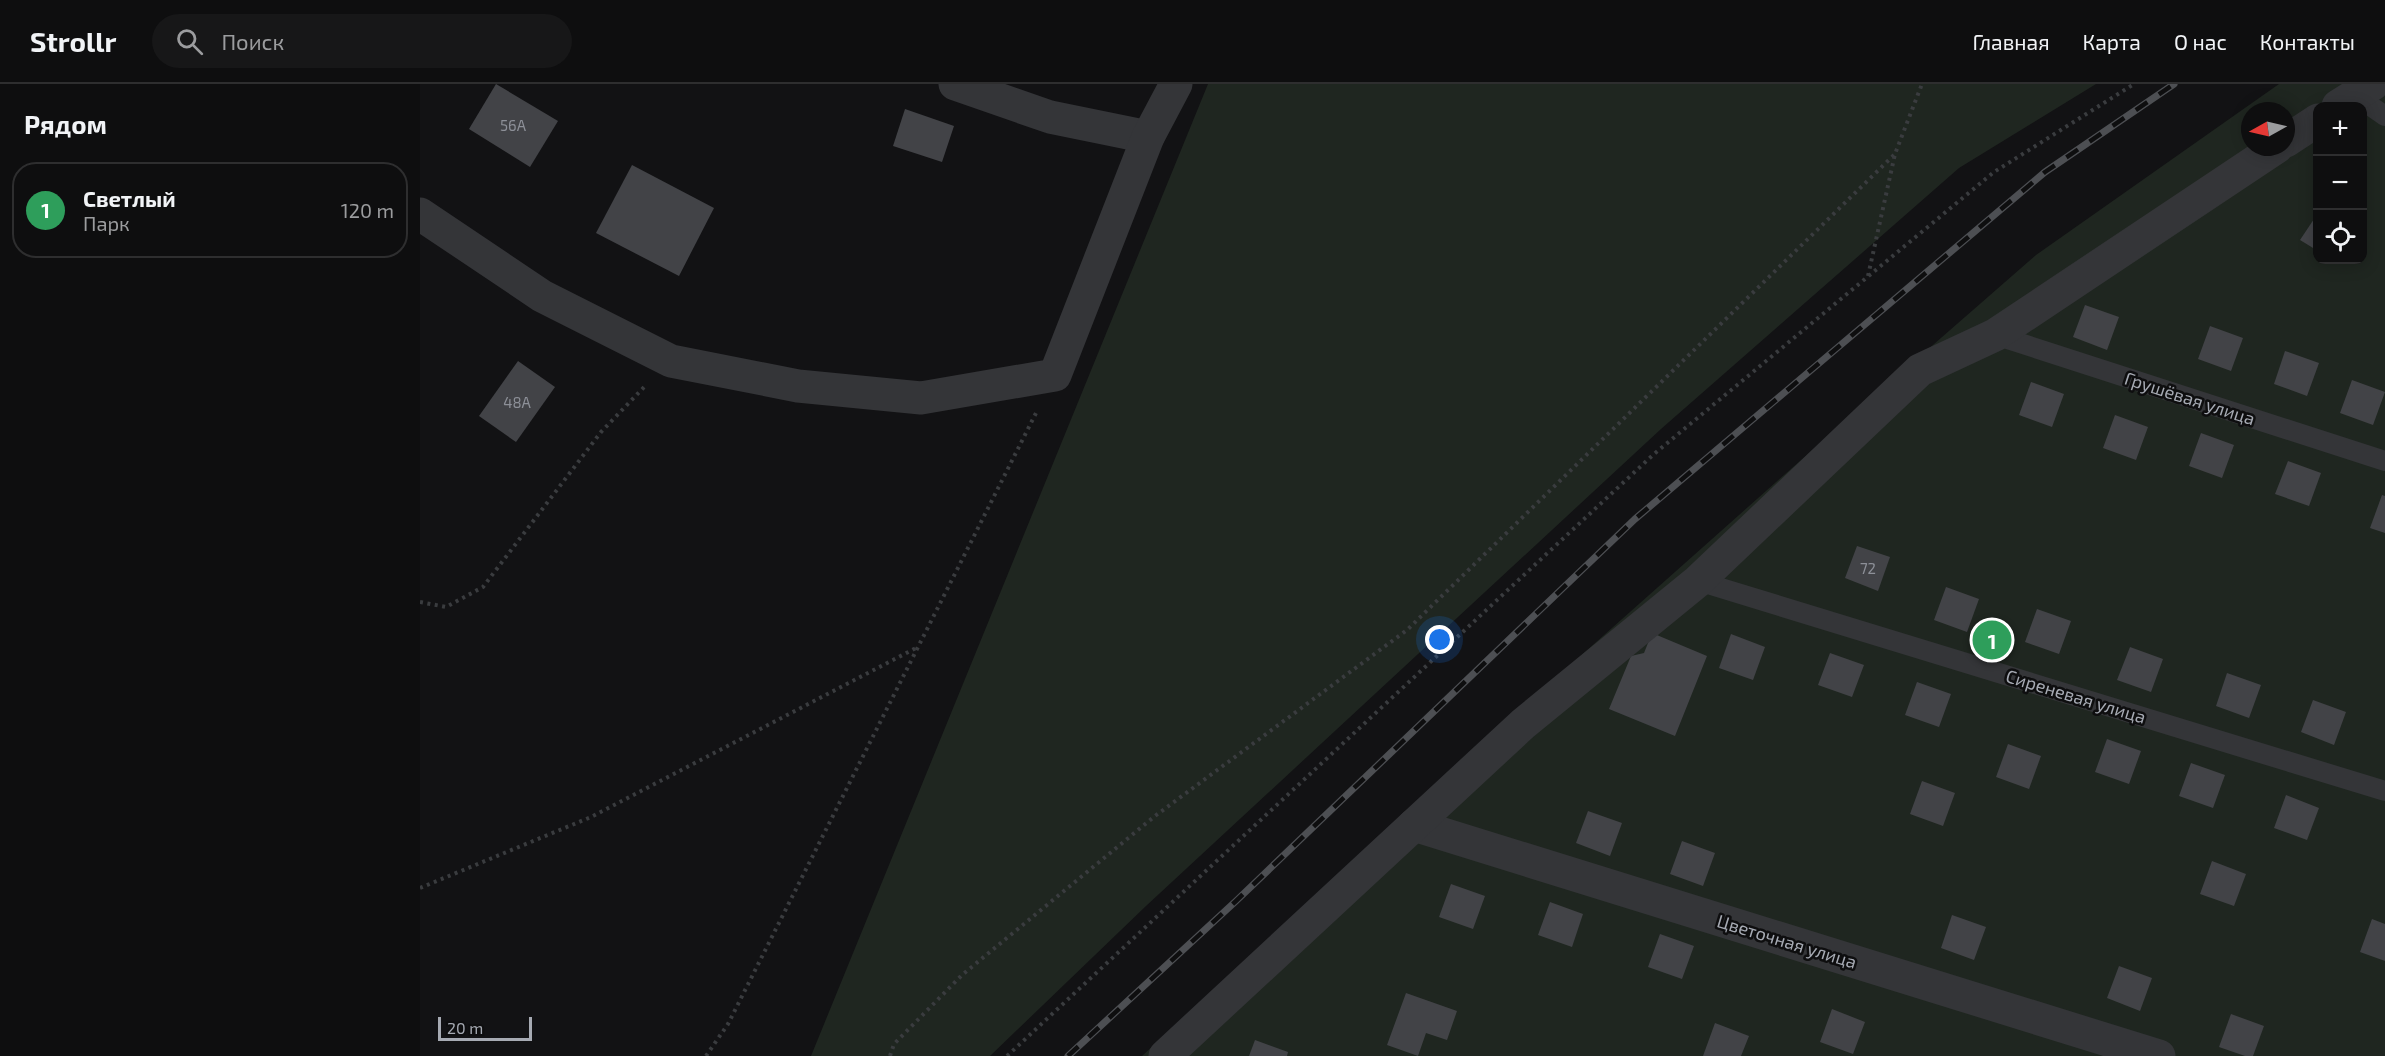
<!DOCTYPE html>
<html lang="ru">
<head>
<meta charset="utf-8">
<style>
	:root { --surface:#0e0e0f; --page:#171718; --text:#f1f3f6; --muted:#9b9c9e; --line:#2e2e2f; --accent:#dca643 }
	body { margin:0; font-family:"Exo 2",sans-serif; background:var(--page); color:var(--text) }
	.controls { position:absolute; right:18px; top:18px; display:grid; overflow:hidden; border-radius:12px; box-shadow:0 3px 15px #0003 }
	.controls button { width:54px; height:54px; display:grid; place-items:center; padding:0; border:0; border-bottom:2px solid var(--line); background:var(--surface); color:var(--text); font:30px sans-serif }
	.compass { position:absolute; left:1821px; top:18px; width:54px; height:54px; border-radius:50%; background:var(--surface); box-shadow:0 3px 15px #0003; rotate:262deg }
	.scale { position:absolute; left:18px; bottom:15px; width:94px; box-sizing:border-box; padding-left:6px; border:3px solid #a6aab3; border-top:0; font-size:16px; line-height:21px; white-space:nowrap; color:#a6aab3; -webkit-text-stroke:4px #0e0e0f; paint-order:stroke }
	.you { position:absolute; left:1020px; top:556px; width:21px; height:21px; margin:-15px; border:4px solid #fff; border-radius:50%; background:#1a73e8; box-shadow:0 0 0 9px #1a73e833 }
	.badge { display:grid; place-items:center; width:39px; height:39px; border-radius:50%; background:var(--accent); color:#fff; font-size:20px; font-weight:700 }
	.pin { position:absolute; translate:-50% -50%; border:3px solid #fff; box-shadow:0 2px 6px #0006 }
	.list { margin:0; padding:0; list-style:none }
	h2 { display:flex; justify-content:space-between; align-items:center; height:78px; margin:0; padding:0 24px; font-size:26px }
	h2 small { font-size:20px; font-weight:400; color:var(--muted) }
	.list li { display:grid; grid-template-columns:39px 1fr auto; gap:18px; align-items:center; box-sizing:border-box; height:96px; margin:0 12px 12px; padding:0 12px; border:2px solid var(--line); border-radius:24px }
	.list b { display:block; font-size:22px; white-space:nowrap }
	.list p { margin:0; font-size:20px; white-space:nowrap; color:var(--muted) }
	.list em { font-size:20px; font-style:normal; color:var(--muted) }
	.icon { flex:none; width:33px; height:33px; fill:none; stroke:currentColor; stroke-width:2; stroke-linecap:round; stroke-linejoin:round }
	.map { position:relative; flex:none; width:1965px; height:972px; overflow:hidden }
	header { display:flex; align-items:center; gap:36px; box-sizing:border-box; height:84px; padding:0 30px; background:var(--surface); border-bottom:2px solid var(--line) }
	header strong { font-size:28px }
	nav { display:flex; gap:33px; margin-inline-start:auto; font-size:21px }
	.search { width:420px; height:54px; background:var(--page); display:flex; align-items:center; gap:15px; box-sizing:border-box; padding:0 21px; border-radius:33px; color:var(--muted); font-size:22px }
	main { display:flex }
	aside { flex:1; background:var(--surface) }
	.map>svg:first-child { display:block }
</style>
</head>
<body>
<header>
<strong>Strollr</strong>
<div class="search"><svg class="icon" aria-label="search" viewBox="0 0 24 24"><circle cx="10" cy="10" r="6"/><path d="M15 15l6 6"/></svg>Поиск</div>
<nav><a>Главная</a><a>Карта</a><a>О нас</a><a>Контакты</a></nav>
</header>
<main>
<aside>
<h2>Рядом<small></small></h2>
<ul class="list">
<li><span class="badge" style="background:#2e9e5b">1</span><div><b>Светлый</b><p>Парк</p></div><em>120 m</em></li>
</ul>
</aside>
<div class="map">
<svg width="1965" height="972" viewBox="0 0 1965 972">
	<rect width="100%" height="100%" fill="#121214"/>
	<g fill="#1f2620" fill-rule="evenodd">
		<path d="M788 0H1676L1539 84 1241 345 726 822 570 972H391Z"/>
		<path d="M1859 0H1965V972H722L994 720 1364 391 1616 171ZM1898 22H1942V176H1898ZM1830 27H1866V63H1830Z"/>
	</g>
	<g fill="#424347">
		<path d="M76 0 138 37 110 83 49 45Z"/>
		<path d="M485 25 534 42 522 78 473 62Z"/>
		<path d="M212 81 294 124 259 192 176 149Z"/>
		<path d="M1898 129V167L1880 156Z"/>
		<path d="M1665 221 1699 233 1687 266 1653 253Z"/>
		<path d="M1790 242 1823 254 1811 287 1778 275Z"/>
		<path d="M1865 267 1899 279 1887 312 1854 300Z"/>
		<path d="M98 277 135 303 96 358 59 332Z"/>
		<path d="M1932 296 1965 308 1953 341 1920 329Z"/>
		<path d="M1611 298 1644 310 1632 343 1599 331Z"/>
		<path d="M1695 331 1728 343 1716 376 1683 364Z"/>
		<path d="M1781 349 1814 361 1802 394 1769 382Z"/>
		<path d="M1868 377 1901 389 1889 422 1855 410Z"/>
		<path d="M1962 411 1965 412V449L1950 444Z"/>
		<path d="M1437 462 1470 473 1458 507 1425 494Z"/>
		<path d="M1526 503 1559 515 1547 548 1514 536Z"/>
		<path d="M1617 525 1651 537 1639 570 1605 558Z"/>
		<path d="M1232 549 1287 572 1255 652 1189 625 1211 572 1224 569Z"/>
		<path d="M1311 550 1345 563 1333 596 1299 584Z"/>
		<path d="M1710 563 1743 575 1731 608 1697 596Z"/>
		<path d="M1410 569 1444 581 1432 613 1398 601Z"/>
		<path d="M1807 589 1841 601 1829 634 1796 622Z"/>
		<path d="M1497 598 1531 610 1519 643 1485 631Z"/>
		<path d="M1893 616 1926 628 1914 661 1881 648Z"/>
		<path d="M1687 655 1721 667 1709 700 1675 688Z"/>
		<path d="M1588 660 1621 672 1609 705 1576 693Z"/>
		<path d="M1771 679 1805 691 1793 724 1759 712Z"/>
		<path d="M1502 697 1535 709 1523 742 1490 730Z"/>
		<path d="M1866 711 1899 724 1887 756 1854 744Z"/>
		<path d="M1168 727 1202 739 1190 772 1156 759Z"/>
		<path d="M1262 757 1295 769 1283 802 1250 790Z"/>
		<path d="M1792 777 1826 790 1814 822 1780 810Z"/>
		<path d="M1031 800 1065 812 1053 845 1019 833Z"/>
		<path d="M1130 818 1163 830 1152 863 1118 851Z"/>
		<path d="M1532 831 1566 843 1554 876 1521 864Z"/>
		<path d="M1952 835 1965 840V877L1940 868Z"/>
		<path d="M1240 850 1274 862 1262 895 1228 883Z"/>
		<path d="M1699 882 1732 894 1720 927 1687 914Z"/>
		<path d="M986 909 1037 927 1027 956 1006 949 998 972 967 961Z"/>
		<path d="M1412 925 1445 938 1433 970 1400 958Z"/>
		<path d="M1811 930 1844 942 1833 972H1825L1799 963Z"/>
		<path d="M1295 939 1329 952 1321 972H1283Z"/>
		<path d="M835 956 868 968 867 972H829Z"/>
	</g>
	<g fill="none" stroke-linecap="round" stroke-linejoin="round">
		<g stroke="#3a3c3f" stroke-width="4" stroke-dasharray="3 4.5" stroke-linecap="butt">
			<path d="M1448 192 1475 70 1502 0"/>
			<path d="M0 518 26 523 63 503 181 348 227 300"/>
			<path d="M0 804 171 733 496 564"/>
			<path d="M286 972 308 940 617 327"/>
			<path d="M470 972 474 960 542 891 735 732 987 546 1475 70"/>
			<path d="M587 972 1234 370 1574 88 1714 0"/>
		</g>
		<g stroke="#343538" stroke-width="20">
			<path d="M1935 11 1965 32"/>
			<path d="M1575 251 1965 377"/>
			<path d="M1278 497 1965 707"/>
		</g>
		<g stroke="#343538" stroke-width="33">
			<path d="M535 0 630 33 728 53"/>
			<path d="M1918 22 1953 0"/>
			<path d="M1866 57 1898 36"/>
			<path d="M0 130 122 212 251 277 378 302 501 314 635 291 728 53 756 0"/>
			<path d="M994 741 1739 972"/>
			<path d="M745 972 1103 640 1278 497 1500 286 1575 251 1857 63"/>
		</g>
		<g stroke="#4d4f53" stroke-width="7">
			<path id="rail" d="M648 972 816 817 1215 435 1625 88 1754 0"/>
		</g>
		<use href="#rail" stroke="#0e0e0f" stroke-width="4.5" stroke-dasharray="14" stroke-linecap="butt"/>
	</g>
	<g text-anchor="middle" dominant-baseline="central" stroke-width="5" stroke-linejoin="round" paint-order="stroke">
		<g font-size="15" fill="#8d9098">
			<text x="93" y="41">56А</text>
			<text x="97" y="318">48А</text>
			<text x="1448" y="484">72</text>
		</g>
		<g font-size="18" fill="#a6aab3" stroke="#0e0e0f">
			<text transform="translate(1770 314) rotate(18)">Грушёвая улица</text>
			<text transform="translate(1656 612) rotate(17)">Сиреневая улица</text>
			<text transform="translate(1367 857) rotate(17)">Цветочная улица</text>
		</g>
	</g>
</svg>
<div class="controls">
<button>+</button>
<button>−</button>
<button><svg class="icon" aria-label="locate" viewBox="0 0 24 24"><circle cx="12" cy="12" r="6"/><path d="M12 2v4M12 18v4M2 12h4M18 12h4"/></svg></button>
</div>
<svg class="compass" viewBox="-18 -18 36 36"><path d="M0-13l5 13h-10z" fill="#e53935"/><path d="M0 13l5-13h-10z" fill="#9b9c9e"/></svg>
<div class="scale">20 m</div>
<div class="you"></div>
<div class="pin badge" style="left:1572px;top:556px;background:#2e9e5b">1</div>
</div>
</main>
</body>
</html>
